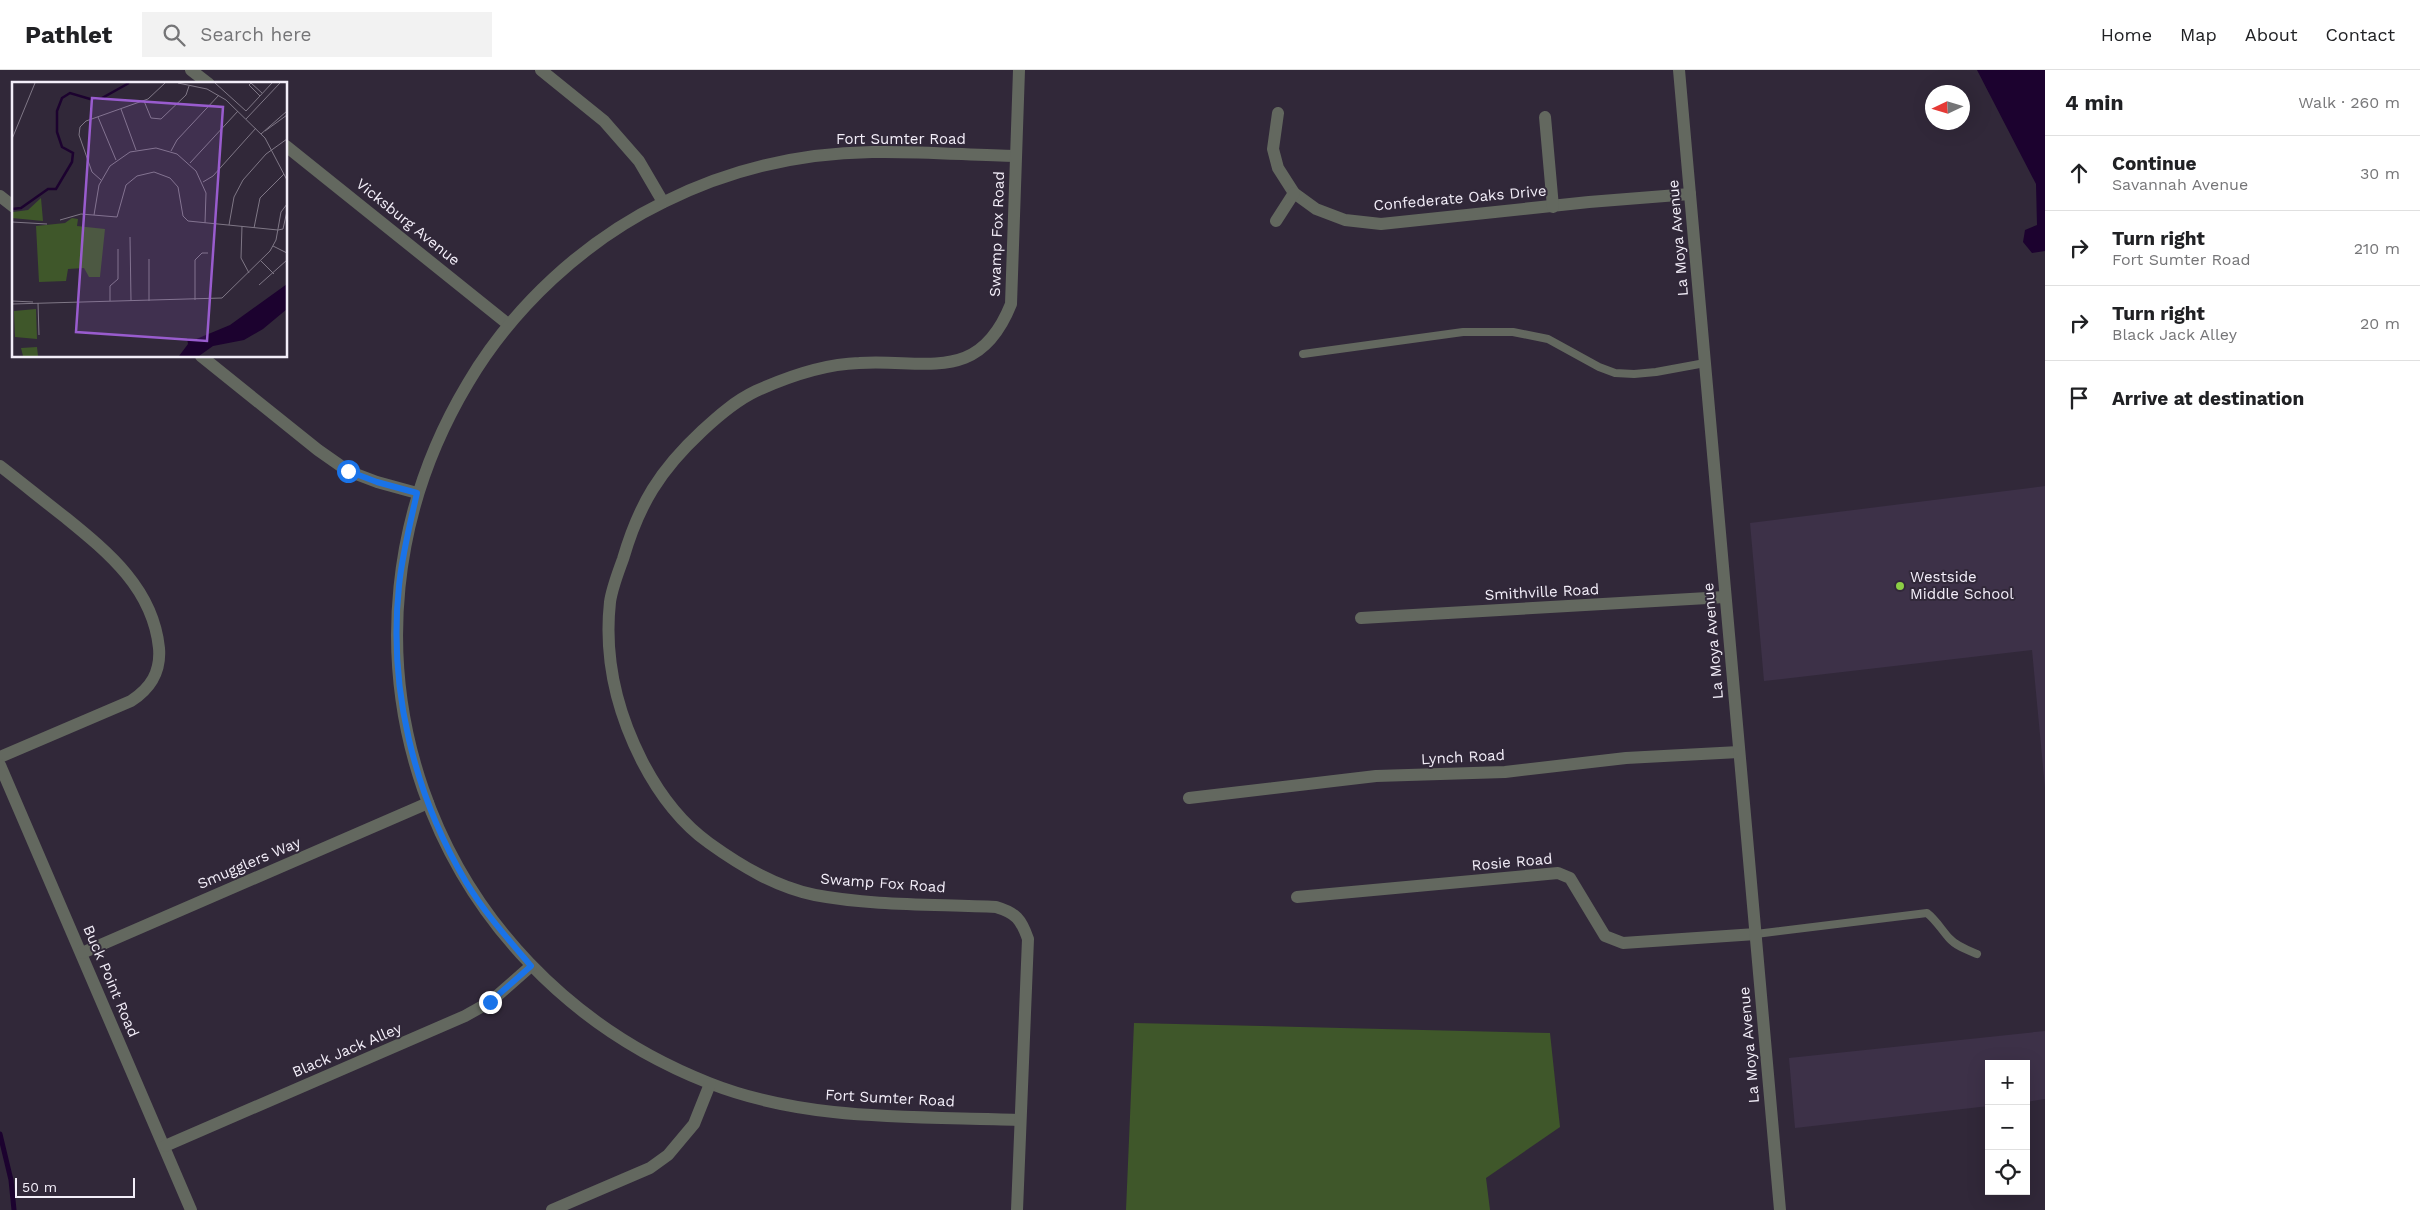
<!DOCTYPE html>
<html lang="en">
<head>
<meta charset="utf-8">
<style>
	:root { --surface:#fff; --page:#f2f2f2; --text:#202124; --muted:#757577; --line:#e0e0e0 }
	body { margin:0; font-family:"Work Sans",sans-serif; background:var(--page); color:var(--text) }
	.controls { position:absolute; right:15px; bottom:15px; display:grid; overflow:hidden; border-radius:0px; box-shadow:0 5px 20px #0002 }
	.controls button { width:45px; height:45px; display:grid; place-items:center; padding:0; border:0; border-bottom:1px solid var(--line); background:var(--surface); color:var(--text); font:25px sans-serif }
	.compass { position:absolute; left:1925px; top:15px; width:45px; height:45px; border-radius:50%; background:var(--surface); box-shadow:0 5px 20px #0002; rotate:266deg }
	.scale { position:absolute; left:15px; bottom:12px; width:120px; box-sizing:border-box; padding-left:5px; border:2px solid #f3eef9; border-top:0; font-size:14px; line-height:18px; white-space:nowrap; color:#f3eef9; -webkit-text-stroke:4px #312839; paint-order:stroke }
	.stop { position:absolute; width:15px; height:15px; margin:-11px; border:4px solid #1a73e8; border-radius:50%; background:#fff }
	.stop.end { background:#1a73e8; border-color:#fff; box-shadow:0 1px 5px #0008 }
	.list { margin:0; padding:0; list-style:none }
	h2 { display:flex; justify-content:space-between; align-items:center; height:65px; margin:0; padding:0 20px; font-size:21px }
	h2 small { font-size:16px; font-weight:400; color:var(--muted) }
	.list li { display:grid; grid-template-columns:32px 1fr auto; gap:15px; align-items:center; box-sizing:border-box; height:75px; padding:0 20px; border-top:1px solid var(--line) }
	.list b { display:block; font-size:19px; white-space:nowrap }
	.list p { margin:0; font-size:16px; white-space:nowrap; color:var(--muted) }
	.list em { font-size:16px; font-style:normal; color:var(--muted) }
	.icon { flex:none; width:28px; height:28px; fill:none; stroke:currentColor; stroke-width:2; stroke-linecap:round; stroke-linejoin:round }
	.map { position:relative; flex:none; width:2045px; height:1140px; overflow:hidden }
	header { display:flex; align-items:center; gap:30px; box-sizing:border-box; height:70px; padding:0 25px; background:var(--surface); border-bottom:1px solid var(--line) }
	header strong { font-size:24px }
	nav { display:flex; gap:28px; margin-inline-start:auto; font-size:18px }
	.search { width:350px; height:45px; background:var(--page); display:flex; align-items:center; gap:12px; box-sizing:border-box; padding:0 18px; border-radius:0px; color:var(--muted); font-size:19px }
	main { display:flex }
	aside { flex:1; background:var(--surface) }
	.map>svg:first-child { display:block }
</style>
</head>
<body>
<header>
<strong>Pathlet</strong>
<div class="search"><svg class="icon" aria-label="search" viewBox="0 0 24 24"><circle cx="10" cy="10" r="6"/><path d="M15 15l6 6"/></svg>Search here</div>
<nav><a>Home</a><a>Map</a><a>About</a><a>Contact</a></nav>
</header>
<main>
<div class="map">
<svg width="2045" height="1140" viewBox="0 0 2045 1140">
	<rect width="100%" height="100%" fill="#312839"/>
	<g fill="#3d3148">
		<path d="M2045 416V718L2032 580 1764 611 1750 453Z"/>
		<path d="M2045 961V1029L2026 1032V994H1989V1036L1795 1058 1789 988Z"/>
	</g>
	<path fill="#3f572a" d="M1134 953 1550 963 1560 1057 1486 1108 1490 1140H1126Z"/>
	<path fill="#1c022f" d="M1977 0H2045V181L2032 183 2023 172 2025 160 2037 155 2036 114Z"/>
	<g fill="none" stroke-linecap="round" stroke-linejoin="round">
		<path stroke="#1c022f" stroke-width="5" d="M0 1064 11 1110 14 1140"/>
		<g stroke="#63685f" stroke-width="8">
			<path d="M1303 284 1463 262H1513L1548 269 1599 297 1615 303 1634 304 1656 302 1705 293"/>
			<path d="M1756 864 1927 843C1936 850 1941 859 1949 868 1956 876 1967 880 1977 884"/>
		</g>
		<g stroke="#63685f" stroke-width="12">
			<path d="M191 0 209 14"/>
			<path d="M541 0 604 51 639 91 663 132"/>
			<path d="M1278 43 1273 79 1278 98 1294 123 1316 139 1345 150 1381 154 1589 132 1690 124"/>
			<path d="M1545 47 1553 137"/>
			<path d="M286 76 508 254"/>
			<path d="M1016 86C968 85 920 81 872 82 800 83 728 100 664 132 584 171 513 237 468 313 311 575 425 901 709 1013 807 1052 916 1046 1020 1050"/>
			<path d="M0 126 14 137"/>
			<path d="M1276 151 1294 123"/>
			<path d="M201 286 318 380 348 401 377 412 417 423"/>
			<path d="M0 396C22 413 44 431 66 448 109 483 153 519 159 578 161 602 151 618 131 631L0 687"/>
			<path d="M1361 548 1725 527"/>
			<path d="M0 695 191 1140"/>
			<path d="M1189 728 1376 706 1505 702 1626 688 1739 682"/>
			<path d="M1297 827 1558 803 1570 808 1605 866 1623 873 1756 864"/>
			<path d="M82 883 428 733"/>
			<path d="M165 1076 465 946 490 932 531 896"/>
			<path d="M552 1140 650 1098 668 1085 694 1054 710 1014"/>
			<path d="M1017 1140 1028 869C1021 849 1016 843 996 837 937 834 873 836 815 825 776 817 741 796 709 773 681 753 658 722 642 691 617 642 604 587 610 532 612 518 618 503 623 489 639 434 660 400 702 361 718 346 735 331 756 321 787 307 824 294 859 293 928 289 979 314 1011 234L1019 0"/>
		</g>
		<path stroke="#63685f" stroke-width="12" d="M1679 0 1780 1140"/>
	</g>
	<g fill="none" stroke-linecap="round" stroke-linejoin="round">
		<path stroke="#1a73e8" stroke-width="6" d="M348 401 377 412 417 423C410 454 402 485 399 516 388 618 414 724 466 812 484 842 508 869 531 896L490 932"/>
	</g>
	<circle fill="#8cce45" stroke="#312839" stroke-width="2" cx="1900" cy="516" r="5"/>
	<g text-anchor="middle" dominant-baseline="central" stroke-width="4" stroke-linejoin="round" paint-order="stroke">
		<g font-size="15" fill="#f3eef9" stroke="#312839">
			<text x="901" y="69">Fort Sumter Road</text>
			<text transform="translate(1460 128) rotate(-5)">Confederate Oaks Drive</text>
			<text transform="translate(408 152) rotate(39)">Vicksburg Avenue</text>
			<text transform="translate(997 164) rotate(-88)">Swamp Fox Road</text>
			<text transform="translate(1678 168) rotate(-95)">La Moya Avenue</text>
			<text transform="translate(1542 522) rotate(-3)">Smithville Road</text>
			<text transform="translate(1713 571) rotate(-95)">La Moya Avenue</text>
			<text transform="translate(1463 687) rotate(-3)">Lynch Road</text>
			<text transform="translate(1512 792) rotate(-5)">Rosie Road</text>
			<text transform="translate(249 793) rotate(-23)">Smugglers Way</text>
			<text transform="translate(883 813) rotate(4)">Swamp Fox Road</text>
			<text transform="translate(111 911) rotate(67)">Buck Point Road</text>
			<text transform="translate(1749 975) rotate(-95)">La Moya Avenue</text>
			<text transform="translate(347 980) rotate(-23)">Black Jack Alley</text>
			<text transform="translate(890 1028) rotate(3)">Fort Sumter Road</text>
		</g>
		<g font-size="15" fill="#f3eef9" stroke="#312839" text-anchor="start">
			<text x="1910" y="507">Westside<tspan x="1910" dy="17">Middle School</tspan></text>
		</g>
	</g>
	<g transform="translate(12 12)">
		<rect width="275" height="275" fill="#312839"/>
		<path d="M29 116 31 139 0 136 1 130 16 128ZM60 136 66 137 65 144 93 147 88 195H77L72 186 56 187 54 199 27 200 24 144 53 141ZM24 227 25 257 3 255 2 229ZM25 265 26 274H11L9 266Z" fill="#3f572a"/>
		<path d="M275 202V227L251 247 232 258 201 264 187 274H167L176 262 175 256 182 258 218 243Z" fill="#1c022f"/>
		<path fill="none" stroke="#1c022f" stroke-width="2.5" d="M0 127 9 126 36 107H44L60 80 61 71 50 65 45 50V29L50 16 58 11 78 17 90 16 117 1"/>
		<path fill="none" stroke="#7f7786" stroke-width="1" d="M166 1 195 7 214 18 253 56 275 98M203 1 234 29 260 1M248 14 237 3 239 1 250 11M132 19 139 36 149 37 174 13 177 4M109 27 124 68M86 35 104 78M234 37 268 1M253 49 275 33M249 52 275 29M0 57 23 1M159 69 165 58 207 13M178 81 226 29M89 98 80 90 67 53 68 45 74 39 136 17 153 1M191 100 201 94 244 46M82 133 87 103 98 84 118 70 144 66 165 72 184 89 194 111 193 141M48 138 69 132 105 135 114 103 125 94 142 90 158 96 166 105 171 134 176 139 266 148M0 140 35 142M217 143 222 115 231 98 254 72 275 57M230 144 229 176 237 191M242 146 248 116 272 92M266 148 271 147 275 129M118 155 119 219M261 164 275 171M249 179 262 192M247 203 275 178M183 218V178L190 171H196M0 219 21 220M98 219V204L106 197V167M137 219V177M26 221 27 253M0 222 210 216 258 169 264 158 269 130 275 122"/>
		<path fill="#995cce" fill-opacity="0.15" stroke="#995cce" stroke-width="2.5" d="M80 16 211 25 195 259 64 250Z"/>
		<rect width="275" height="275" fill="none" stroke="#f3eef9" stroke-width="2.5"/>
	</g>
</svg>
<div class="controls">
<button>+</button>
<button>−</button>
<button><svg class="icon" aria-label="locate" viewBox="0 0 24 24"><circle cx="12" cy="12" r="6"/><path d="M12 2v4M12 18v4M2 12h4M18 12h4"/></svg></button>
</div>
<svg class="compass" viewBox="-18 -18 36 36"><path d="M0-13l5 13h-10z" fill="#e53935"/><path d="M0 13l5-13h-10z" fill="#757577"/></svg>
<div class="scale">50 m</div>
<div class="stop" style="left:348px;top:401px"></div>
<div class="stop end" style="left:490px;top:932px"></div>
</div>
<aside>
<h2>4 min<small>Walk · 260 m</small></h2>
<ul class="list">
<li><svg class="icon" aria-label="ahead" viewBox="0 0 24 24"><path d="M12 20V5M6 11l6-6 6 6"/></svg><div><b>Continue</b><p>Savannah Avenue</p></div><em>30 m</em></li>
<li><svg class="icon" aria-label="right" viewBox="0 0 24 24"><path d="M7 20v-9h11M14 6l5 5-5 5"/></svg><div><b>Turn right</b><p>Fort Sumter Road</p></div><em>210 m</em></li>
<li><svg class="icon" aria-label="right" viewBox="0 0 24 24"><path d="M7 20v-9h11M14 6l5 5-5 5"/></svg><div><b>Turn right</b><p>Black Jack Alley</p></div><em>20 m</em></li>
<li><svg class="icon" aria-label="arrive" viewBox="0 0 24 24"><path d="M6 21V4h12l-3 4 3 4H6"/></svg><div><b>Arrive at destination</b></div></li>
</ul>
</aside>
</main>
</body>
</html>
